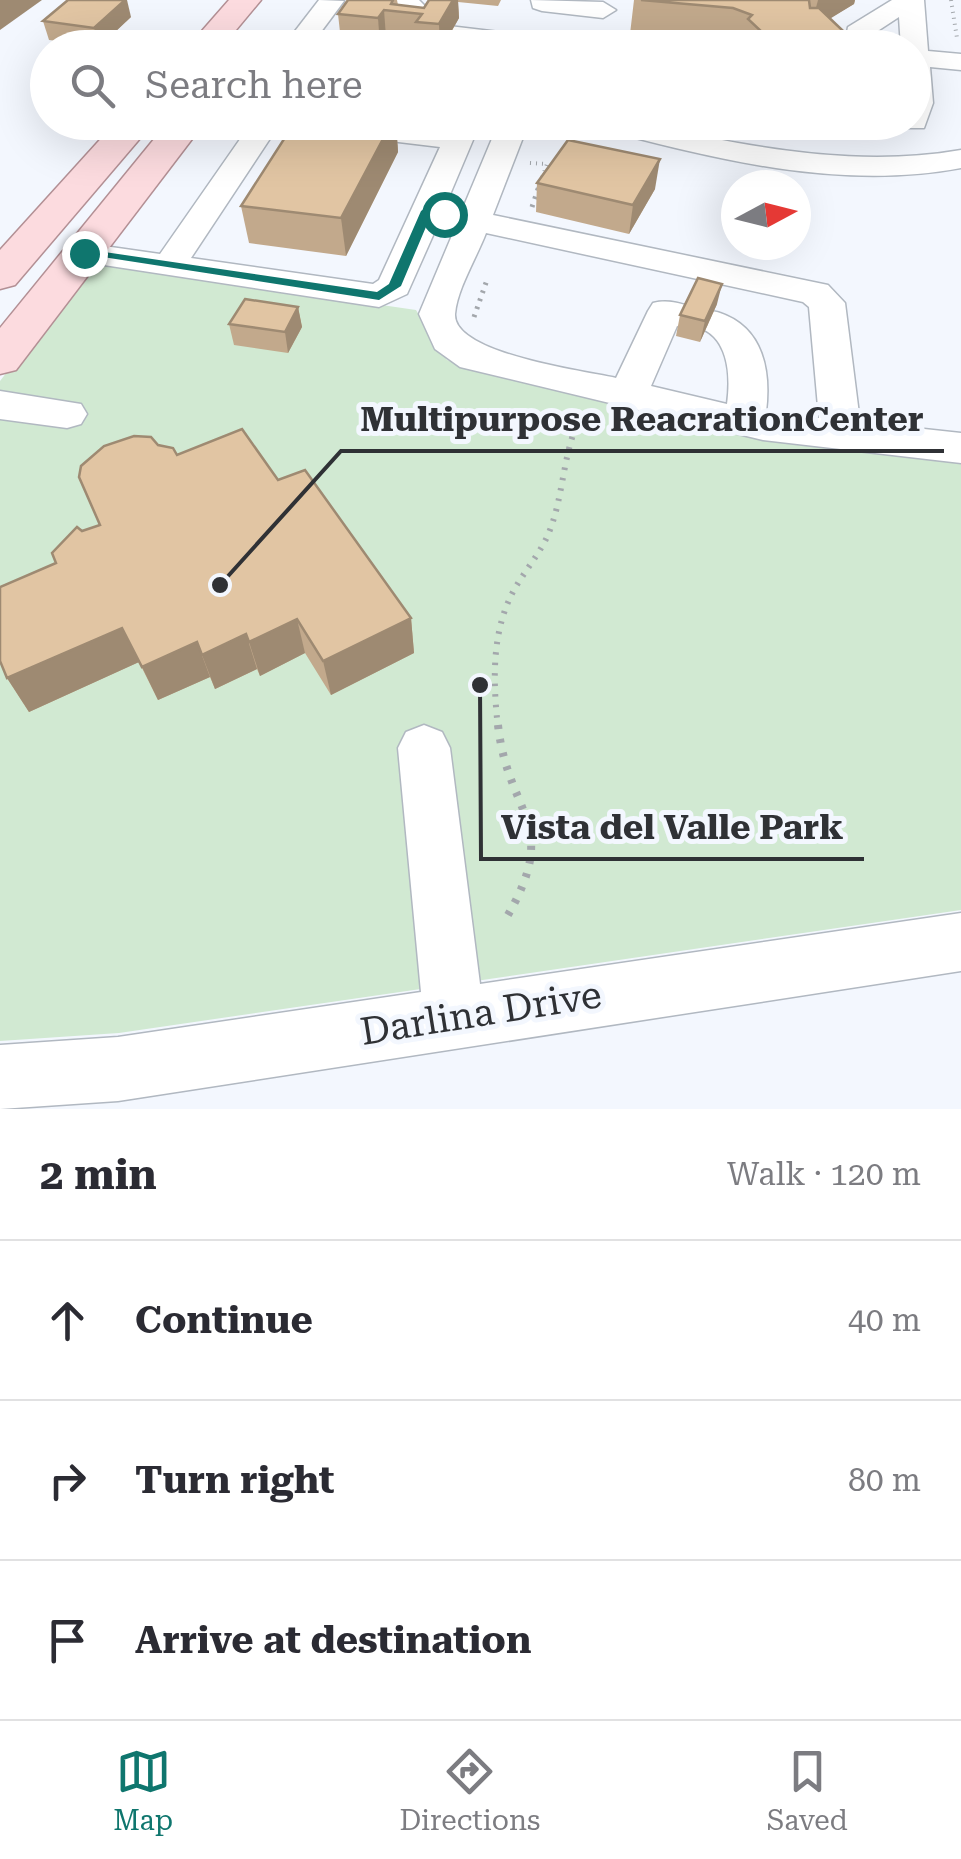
<!DOCTYPE html>
<html lang="en">
<head>
<meta charset="utf-8">
<style>
	:root { --surface:#fff; --page:#f7f7f7; --text:#2b2b33; --muted:#7c7c81; --line:#e1e1e2; --accent:#0f766e }
	body { margin:0; font-family:"Roboto Serif",serif; background:var(--page); color:var(--text) }
	.compass { position:absolute; left:721px; top:170px; width:90px; height:90px; border-radius:50%; background:var(--surface); box-shadow:0 10px 40px #0002; rotate:83deg }
	.stop { position:absolute; width:30px; height:30px; margin:-22px; border:8px solid #0f766e; border-radius:50%; background:#fff }
	.stop.end { background:#0f766e; border-color:#fff; box-shadow:0 2px 10px #0008 }
	.list { margin:0; padding:0; list-style:none }
	h2 { display:flex; justify-content:space-between; align-items:center; height:130px; margin:0; padding:0 40px; font-size:42px }
	h2 small { font-size:32px; font-weight:400; color:var(--muted) }
	.list li { display:grid; grid-template-columns:65px 1fr auto; gap:30px; align-items:center; box-sizing:border-box; height:160px; padding:0 40px; border-top:2px solid var(--line) }
	.list b { display:block; font-size:38px; white-space:nowrap }
	.list em { font-size:32px; font-style:normal; color:var(--muted) }
	.icon { flex:none; width:55px; height:55px; fill:none; stroke:currentColor; stroke-width:2; stroke-linecap:round; stroke-linejoin:round }
	.map { position:relative; flex:none; width:961px; height:1109px; overflow:hidden }
	.search { position:absolute; background:var(--surface); box-shadow:0 10px 40px #0002; left:30px; right:30px; top:30px; height:110px; display:flex; align-items:center; gap:25px; box-sizing:border-box; padding:0 35px; border-radius:55px; color:var(--muted); font-size:38px }
	.sheet { height:610px; background:var(--surface) }
	nav { display:flex; justify-content:space-around; align-items:center; box-sizing:border-box; height:140px; border-top:2px solid var(--line); background:var(--surface); font-size:28px; color:var(--muted) }
	nav a { display:grid; justify-items:center; gap:5px }
	nav .on { color:var(--accent) }
	.map>svg:first-child { display:block }
</style>
</head>
<body>
<div class="map">
<svg width="961" height="1109" viewBox="0 0 961 1109">
	<rect width="100%" height="100%" fill="#f3f7fe"/>
	<path fill="#d1e9d2" d="M92 263 416 310 447 360 519 381 961 461V910L119 1033 0 1041V381Z"/>
	<g fill="none" stroke-linecap="round" stroke-linejoin="round">
		<g stroke="#b1b8c1" stroke-width="3">
			<g id="minor">
				<path d="M319 0 344 1 309 48H282Z"/>
				<path d="M356 0H419L428 9 410 38 401 40 388 32 401 11 369 8Z"/>
				<path d="M531 0 603 2 616 10 603 18 542 11 533 8Z"/>
				<path d="M892 0H924L928 51 961 54V70L930 67 933 103 924 128H854L850 122H914V48H901L899 17 870 36V48H844L848 27Z"/>
				<path d="M449 26 534 36 547 44 496 48 440 40 436 34Z"/>
				<path d="M252 122H281L191 258 373 284 379 280 440 147 307 131 293 122H386L469 134 473 140 446 204 463 208 499 122H529L493 215 828 285 845 303 860 422 961 433V463L763 440 460 367 435 349 419 314 456 226 439 222 407 294 379 307 71 260 66 253 71 246 83 243 160 254ZM486 233 803 302 809 307 819 418 766 412C771 372 764 328 720 313 712 310 705 312 699 310 683 304 670 299 653 303L648 311 616 378C585 371 453 354 455 314 457 289 477 257 486 233ZM677 326C683 328 688 325 694 326 729 334 731 375 727 404L651 386Z"/>
				<path d="M593 122C643 122 688 134 738 143 812 156 886 163 961 150V168C839 191 715 159 597 128Z"/>
				<path d="M0 391 81 404 87 414 81 424 67 428 0 419Z"/>
				<path d="M424 725 442 732 450 748 480 984 961 913V971L118 1101 0 1109V1045L118 1037 421 992 398 748 406 732Z"/>
			</g>
		</g>
		<g stroke="#b39095" stroke-width="3">
			<g id="major">
				<path d="M229 0H261L221 48H187Z"/>
				<path d="M116 122H154L15 285 0 289V250Z"/>
				<path d="M168 122H205L16 370 0 374V328Z"/>
			</g>
		</g>
		<g stroke="#a3a7ac" stroke-width="4" stroke-dasharray="1 5" stroke-linecap="butt">
			<path d="M951 0 957 38"/>
			<path d="M543 133 580 132"/>
			<path d="M530 163 547 164 538 189"/>
		</g>
		<g stroke="#a3a7ac" stroke-width="5" stroke-dasharray="2.5 6" stroke-linecap="butt">
			<path d="M532 207 539 186"/>
			<path d="M474 317 488 277"/>
			<path d="M576 427 582 413"/>
		</g>
		<path stroke="#a3a7ac" stroke-width="6" stroke-dasharray="2.5 8" stroke-linecap="butt" d="M498 728C493 682 491 632 514 590 524 572 538 556 547 537 563 502 562 460 577 424"/>
		<path stroke="#a3a7ac" stroke-width="8" stroke-dasharray="4 10" stroke-linecap="butt" d="M498 725C508 817 563 823 505 920"/>
		<use href="#minor" fill="#fff" fill-rule="evenodd"/>
		<use href="#major" fill="#fcdbdf" fill-rule="evenodd"/>
	</g>
	<g fill="#c2a98c">
		<path d="M348 0H397L398 5 424 8 429 0H501L498 6 458 2 459 18 442 48H418L417 40 386 37 380 45 341 41 338 14Z"/>
		<path d="M634 0H855L854 4 830 18 861 48H741L727 42 630 34Z"/>
		<path d="M131 17 100 46 49 40 43 21Z"/>
		<path d="M295 122H396L398 152 346 256 249 243 241 206Z"/>
		<path d="M537 183 655 189 629 234 536 212Z"/>
		<path d="M717 304 700 342 676 336 680 315Z"/>
		<path d="M298 307 302 327 288 353 234 345 229 324Z"/>
		<path d="M158 445 177 455 278 480 411 618 414 653 331 695 305 653 260 676 257 669 215 689 210 677 158 700 139 662 29 712 7 678 56 563 82 531 100 525Z"/>
	</g>
	<g fill="#9e8a72">
		<path d="M0 0H42L0 30Z"/>
		<path d="M125 0H127L131 17 100 46 94 28Z"/>
		<path d="M453 0H458L459 18 442 48H440L439 24Z"/>
		<path d="M818 0H855L854 4 810 31Z"/>
		<path d="M384 10 386 37 380 45 378 18Z"/>
		<path d="M392 122H396L398 152 346 256 341 218Z"/>
		<path d="M660 159 655 189 629 234 633 205Z"/>
		<path d="M722 284 717 304 700 342 705 321Z"/>
		<path d="M298 307 302 327 288 353 285 332Z"/>
		<path d="M411 618 414 653 331 695 323 661Z"/>
		<path d="M297 619 305 653 260 676 249 642Z"/>
		<path d="M122 628 139 662 29 712 7 678Z"/>
		<path d="M246 634 257 669 215 689 202 655Z"/>
		<path d="M197 642 210 677 158 700 142 667Z"/>
	</g>
	<g fill="#e1c5a3" stroke="#9e8a72" stroke-width="2.5">
		<path d="M68 0H125L94 28 43 21Z"/>
		<path d="M348 0H393L391 4 424 8 429 0H453L439 24 416 22 422 14 384 10 378 18 338 14Z"/>
		<path d="M641 0H809L810 8H819L861 48H779L748 19 752 15 733 8Z"/>
		<path d="M295 122H392L341 218 241 206Z"/>
		<path d="M568 140 660 159 633 205 537 183Z"/>
		<path d="M698 278 722 284 705 321 680 315Z"/>
		<path d="M245 299 298 307 285 332 229 324Z"/>
		<path d="M242 429 278 480 305 470 411 618 323 661 297 619 249 642 246 634 202 655 197 642 142 667 122 628 7 678 0 661V587L56 563 52 553 77 527 82 531 100 525 79 477 81 466 104 446 134 436 151 437 158 445 173 448 177 455Z"/>
	</g>
	<path fill="#0f766e" d="M427 207 450 214 431 215 401 286 379 300 77 253 84 249 377 292 389 284 421 211Z"/>
	<g text-anchor="middle" dominant-baseline="central" stroke-width="10" stroke-linejoin="round" paint-order="stroke">
		<g font-size="38" fill="#2f3135" stroke="#f3f7fe">
			<text transform="translate(481 1013) rotate(-9)">Darlina Drive</text>
		</g>
	</g>
	<path fill="none" stroke="#2f3135" stroke-width="4" d="M220 585L341 451H944M480 685L481 859H864"/>
	<g fill="#2f3135" stroke="#f3f7fe" stroke-width="4">
		<circle cx="220" cy="585" r="10"/>
		<circle cx="480" cy="685" r="10"/>
	</g>
	<g font-size="35" text-anchor="middle" font-weight="bold" fill="#2f3135" stroke="#f3f7fe" stroke-width="10" stroke-linejoin="round" paint-order="stroke">
		<text x="642" y="431">Multipurpose ReacrationCenter</text>
		<text x="672" y="839">Vista del Valle Park</text>
	</g>
</svg>
<svg class="compass" viewBox="-18 -18 36 36"><path d="M0-13l5 13h-10z" fill="#e53935"/><path d="M0 13l5-13h-10z" fill="#7c7c81"/></svg>
<div class="stop" style="left:444px;top:214px"></div>
<div class="stop end" style="left:84px;top:253px"></div>
<div class="search"><svg class="icon" aria-label="search" viewBox="0 0 24 24"><circle cx="10" cy="10" r="6"/><path d="M15 15l6 6"/></svg>Search here</div>
</div>
<section class="sheet">
<h2>2 min<small>Walk · 120 m</small></h2>
<ul class="list">
<li><svg class="icon" aria-label="ahead" viewBox="0 0 24 24"><path d="M12 20V5M6 11l6-6 6 6"/></svg><div><b>Continue</b></div><em>40 m</em></li>
<li><svg class="icon" aria-label="right" viewBox="0 0 24 24"><path d="M7 20v-9h11M14 6l5 5-5 5"/></svg><div><b>Turn right</b></div><em>80 m</em></li>
<li><svg class="icon" aria-label="arrive" viewBox="0 0 24 24"><path d="M6 21V4h12l-3 4 3 4H6"/></svg><div><b>Arrive at destination</b></div></li>
</ul>
</section>
<nav>
<a class="on"><svg class="icon" aria-label="map" viewBox="0 0 24 24"><path d="M3 6l6-2 6 2 6-2v14l-6 2-6-2-6 2zM9 4v14M15 6v14"/></svg>Map</a>
<a><svg class="icon" aria-label="directions" viewBox="0 0 24 24"><path d="M12 3l9 9-9 9-9-9zM9 14v-3h6M13 9l2 2-2 2"/></svg>Directions</a>
<a><svg class="icon" aria-label="saved" viewBox="0 0 24 24"><path d="M7 4h10v16l-5-4-5 4z"/></svg>Saved</a>
</nav>
</body>
</html>
